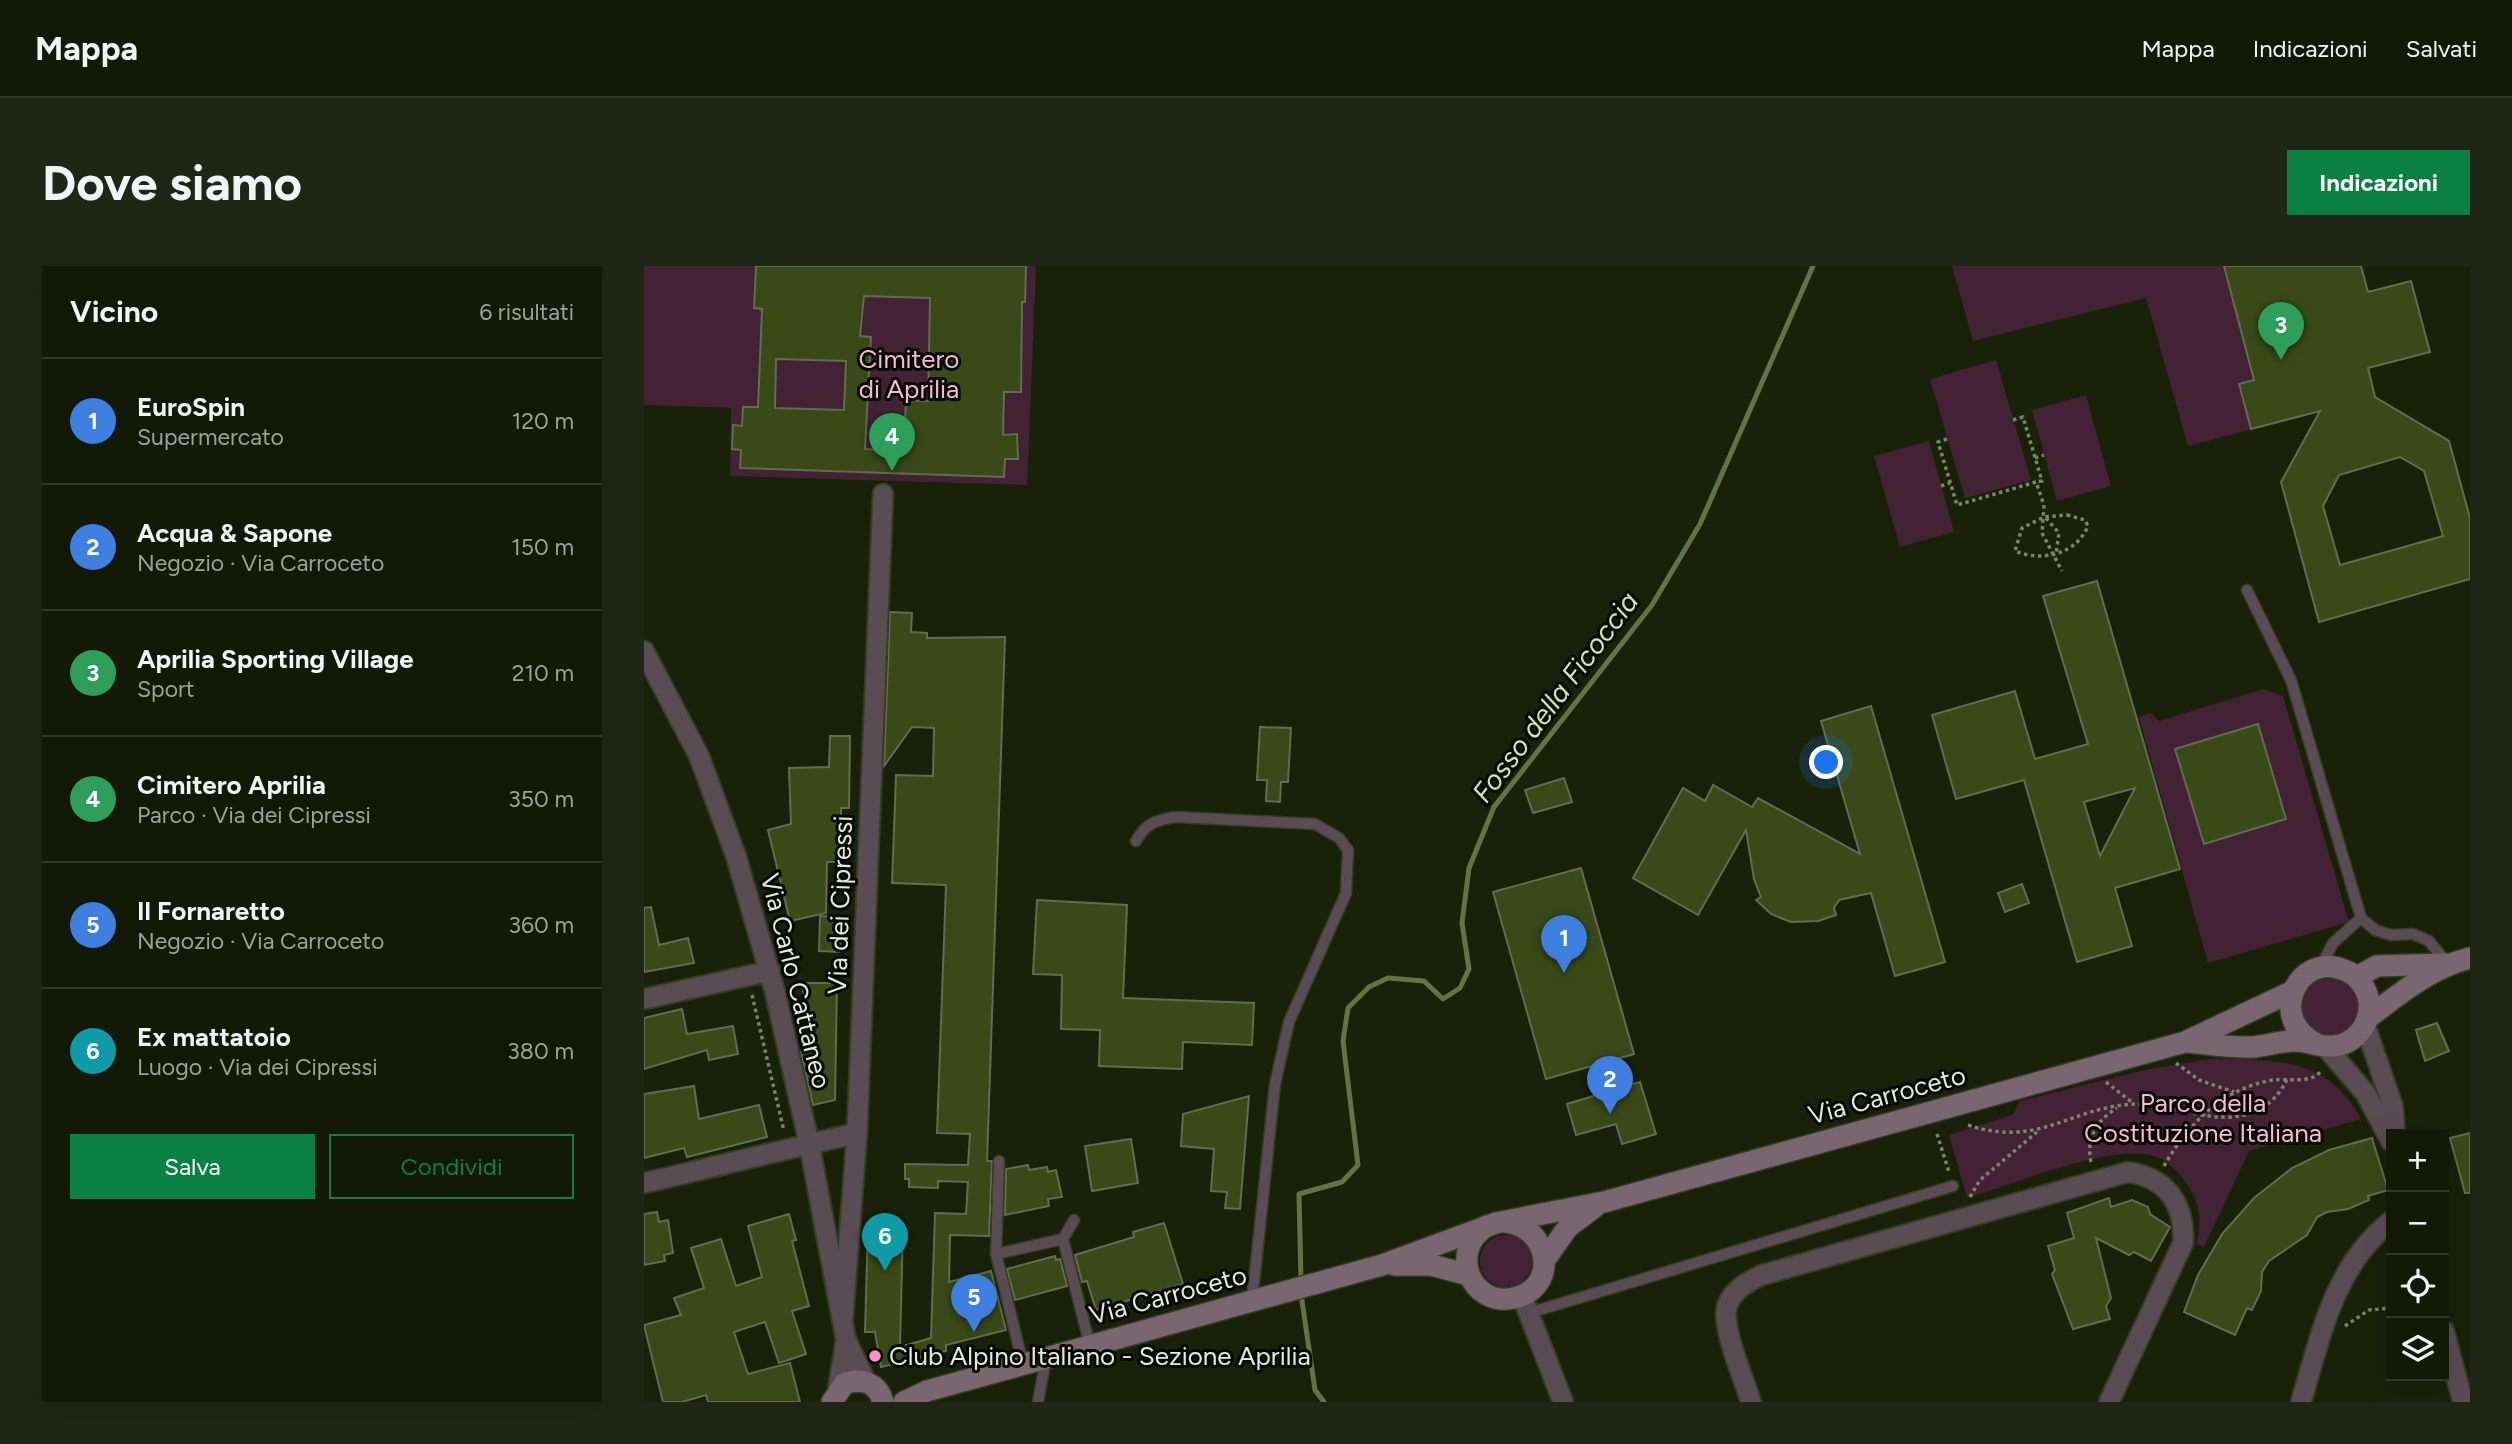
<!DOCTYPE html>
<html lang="it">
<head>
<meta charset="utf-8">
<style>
	:root { --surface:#131907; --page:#202615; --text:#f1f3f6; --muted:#9da09b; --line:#323828; --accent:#0b8043 }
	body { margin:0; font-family:Figtree,sans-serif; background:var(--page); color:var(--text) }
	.controls { position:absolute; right:21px; bottom:21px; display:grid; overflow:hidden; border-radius:0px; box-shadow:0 7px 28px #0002 }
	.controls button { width:63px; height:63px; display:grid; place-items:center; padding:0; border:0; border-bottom:2px solid var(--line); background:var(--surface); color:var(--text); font:35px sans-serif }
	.you { position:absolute; left:1183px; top:497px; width:24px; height:24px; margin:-18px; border:5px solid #fff; border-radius:50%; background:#1a73e8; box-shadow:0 0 0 10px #1a73e833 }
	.badge { display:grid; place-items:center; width:46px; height:46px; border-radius:50%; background:var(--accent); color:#fff; font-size:23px; font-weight:700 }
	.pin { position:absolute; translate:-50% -58px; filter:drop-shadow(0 2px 4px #0008) }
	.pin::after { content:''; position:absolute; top:37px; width:24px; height:21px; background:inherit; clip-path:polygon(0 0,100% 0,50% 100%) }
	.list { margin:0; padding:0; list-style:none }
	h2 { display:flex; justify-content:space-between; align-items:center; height:91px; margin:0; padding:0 28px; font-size:30px }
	h2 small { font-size:23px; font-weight:400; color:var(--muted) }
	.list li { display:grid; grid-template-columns:46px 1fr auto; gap:21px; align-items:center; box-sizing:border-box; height:126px; padding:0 28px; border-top:2px solid var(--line) }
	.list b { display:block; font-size:26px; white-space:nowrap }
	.list p { margin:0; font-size:23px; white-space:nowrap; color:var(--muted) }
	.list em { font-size:23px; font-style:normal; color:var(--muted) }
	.actions { display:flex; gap:14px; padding:21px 28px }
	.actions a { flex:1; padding:16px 0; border:2px solid var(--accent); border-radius:0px; text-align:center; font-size:24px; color:var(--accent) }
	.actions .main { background:var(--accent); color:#fff }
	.icon { flex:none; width:38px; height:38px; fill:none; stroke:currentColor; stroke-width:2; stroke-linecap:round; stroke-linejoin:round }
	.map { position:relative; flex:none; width:1826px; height:1136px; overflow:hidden; border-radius:0px }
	header { display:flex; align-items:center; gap:42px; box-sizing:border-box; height:98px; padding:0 35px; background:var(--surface); border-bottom:2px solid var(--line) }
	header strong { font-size:33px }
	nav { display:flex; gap:38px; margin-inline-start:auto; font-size:24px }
	.intro { display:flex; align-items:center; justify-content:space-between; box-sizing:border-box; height:168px; padding:0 42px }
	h1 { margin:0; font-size:49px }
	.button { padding:18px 32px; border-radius:0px; background:var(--accent); color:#fff; font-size:24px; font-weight:700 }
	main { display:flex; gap:42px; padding:0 42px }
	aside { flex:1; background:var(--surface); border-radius:0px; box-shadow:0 7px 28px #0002 }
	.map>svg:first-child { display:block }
</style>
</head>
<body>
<header>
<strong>Mappa</strong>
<nav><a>Mappa</a><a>Indicazioni</a><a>Salvati</a></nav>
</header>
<div class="intro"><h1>Dove siamo</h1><a class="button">Indicazioni</a></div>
<main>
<aside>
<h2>Vicino<small>6 risultati</small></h2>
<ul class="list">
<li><span class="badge" style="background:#3f7fe0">1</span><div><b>EuroSpin</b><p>Supermercato</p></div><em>120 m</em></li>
<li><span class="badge" style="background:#3f7fe0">2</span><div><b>Acqua &amp; Sapone</b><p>Negozio · Via Carroceto</p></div><em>150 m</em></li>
<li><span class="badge" style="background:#2e9e5b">3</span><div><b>Aprilia Sporting Village</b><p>Sport</p></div><em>210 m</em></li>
<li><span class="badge" style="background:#2e9e5b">4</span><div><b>Cimitero Aprilia</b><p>Parco · Via dei Cipressi</p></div><em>350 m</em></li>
<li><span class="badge" style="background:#3f7fe0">5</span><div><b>Il Fornaretto</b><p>Negozio · Via Carroceto</p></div><em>360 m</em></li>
<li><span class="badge" style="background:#0f9aa8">6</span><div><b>Ex mattatoio</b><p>Luogo · Via dei Cipressi</p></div><em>380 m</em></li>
</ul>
<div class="actions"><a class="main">Salva</a><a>Condividi</a></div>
</aside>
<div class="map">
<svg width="1826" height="1136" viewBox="0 0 1826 1136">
	<rect width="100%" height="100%" fill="#192109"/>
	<g fill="#422234">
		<path d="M0 0H392L383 219 86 210 87 142 0 139Z"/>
		<path d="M1308 0H1717L1724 26 1767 15 1786 86 1724 102 1731 131 1544 180 1502 32 1329 75Z"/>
		<path d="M1352 94 1387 214 1321 232 1286 113Z"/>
		<path d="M1442 129 1467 220 1413 235 1388 144Z"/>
		<path d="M1285 175 1310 266 1256 281 1230 190Z"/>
		<path d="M1619 423 1639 430 1705 656 1564 697 1495 451 1507 447 1515 455Z"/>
		<path d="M1676 702H1694L1725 744 1689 780 1646 747Z"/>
		<path d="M1565 793C1628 794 1683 789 1717 853L1605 885 1560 981 1553 978C1557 949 1557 937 1539 913 1531 903 1523 894 1510 890 1467 877 1368 919 1323 932L1305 869 1368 849 1376 835 1496 805Z"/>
		<circle cx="862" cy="995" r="26"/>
	</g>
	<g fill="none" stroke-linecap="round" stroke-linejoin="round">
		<g stroke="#617441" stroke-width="5">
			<path d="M657 1015 655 928 698 916 714 899 699 775 704 742 725 721 744 712 780 715 799 733 816 722 825 703 818 657 825 602 850 541 1008 339 1056 258 1169 0"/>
			<path d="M657 1028 671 1124 680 1136"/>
		</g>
	</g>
	<g fill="#394a18" stroke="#616c51" stroke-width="2" fill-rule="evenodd">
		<path d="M112 0H382L381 36H378L377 126H360L359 169 373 168 374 193H361L360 211 96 202 97 184 88 183 89 159 98 160 99 141H114L118 43 110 42ZM220 30 286 32 284 135 262 134 260 185 221 183 227 71 216 70ZM132 93 202 95 200 144 131 142Z"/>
		<path d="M1580 0H1717L1724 26 1767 15 1786 86 1724 102 1731 131 1805 175 1826 252V313L1675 356 1637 216 1676 145 1607 163 1595 118 1610 114ZM1756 191 1780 205 1799 270 1696 299 1679 240 1695 209Z"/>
		<path d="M1453 315 1536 603 1471 622 1488 680 1433 696 1380 514 1312 533 1288 449 1371 425 1391 493 1444 478 1399 330ZM1491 522 1456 590 1440 536Z"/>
		<path d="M246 346 268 347 267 366 283 367V372L361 371 343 895H348L345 970 306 969 305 1016 347 1005 362 1064 302 1079V1085L237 1101 231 1066H221L224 959 259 960 256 1081 287 1072 291 947 322 948 324 916 294 915V922L265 921V913H261V898L324 899 326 868 293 867 302 619 248 617 252 509 289 510 290 462 268 461 240 500Z"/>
		<path d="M1227 440 1301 696 1251 710 1227 627 1195 634 1190 642 1192 649 1174 655 1147 656 1127 648 1112 634 1117 631 1110 613 1102 564 1054 649 989 612 1039 522 1061 535 1069 519 1108 541 1114 532 1216 588 1177 455Z"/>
		<path d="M1614 458 1642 553 1560 578 1531 483Z"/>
		<path d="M616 461 647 462 644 516H637L636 536 622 535 623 514H613Z"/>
		<path d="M186 470H206L205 542H197L196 596H183L182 647 146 655 124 564 147 558 145 502 185 501Z"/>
		<path d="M920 512 928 536 889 547 881 524Z"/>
		<path d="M937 602 990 788 902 813 849 626Z"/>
		<path d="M1378 618 1385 637 1361 646 1354 627Z"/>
		<path d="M393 634 483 639 479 732 610 737 608 779 539 776 538 803 455 800 456 764 417 763 418 709 389 708Z"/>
		<path d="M7 641 15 679 44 672 50 697 0 706V642Z"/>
		<path d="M176 650 197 651 196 686 175 685Z"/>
		<path d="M157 717H193L191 834 169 839 157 786 173 782Z"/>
		<path d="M38 743 43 768 89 760 94 788 65 794 63 784 0 803V752Z"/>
		<path d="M1793 757 1805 785 1781 795 1772 764Z"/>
		<path d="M996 816 1012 868 978 878 972 858 932 869 923 838Z"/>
		<path d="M50 820 55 853 115 839 123 871 43 891 40 882 0 892V828Z"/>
		<path d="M605 830 596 943 581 942 583 926 567 925 570 883 537 880 539 848Z"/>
		<path d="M1826 867V927H1821L1806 872Z"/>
		<path d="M1728 872 1744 924 1724 930 1725 934 1704 943 1683 946 1673 951 1663 969 1625 995 1618 1006 1617 1025 1608 1044 1603 1042 1591 1069 1540 1046 1554 1009 1578 968 1610 932 1648 902 1685 884Z"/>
		<path d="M487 873 494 917 448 925 441 880Z"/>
		<path d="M384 899 385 904 403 901 404 906 412 904 418 931 404 933 405 940 361 949 362 903Z"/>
		<path d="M1465 932 1467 941 1488 934 1504 941 1506 948 1526 961 1507 995 1490 986 1485 989 1452 972 1467 1032 1462 1040 1466 1053 1429 1063 1408 1008 1411 1004 1404 980 1430 972 1423 947Z"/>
		<path d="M13 946 15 956 24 954 29 987 20 989 21 995 0 999V948Z"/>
		<path d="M145 948 152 974 148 975 165 1040 148 1045 162 1088 135 1097 121 1056 90 1066 104 1108 146 1097 156 1136H64L62 1129 38 1136H19L0 1059 37 1049 30 1032 60 1022 47 982 77 973 92 1020 118 1011 104 960Z"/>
		<path d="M520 957 539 1018 452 1044 443 1015 438 1016 431 989 490 971 489 966Z"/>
		<path d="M411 990 412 994 416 993 423 1020 371 1034 363 1003Z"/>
	</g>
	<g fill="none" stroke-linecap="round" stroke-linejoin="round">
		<g stroke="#353d26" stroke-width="13">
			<g id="lane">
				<path d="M1603 324 1647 414 1717 652 1731 664 1747 669 1769 668 1785 675 1803 697"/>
				<path d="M492 575C501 558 512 554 531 551L671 558 695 572 704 584 702 627 645 756 631 818 608 1035"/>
				<path d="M1678 699 1689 677 1717 652"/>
				<path d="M355 895 352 988 379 1098"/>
				<path d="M419 973 446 1080"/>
				<path d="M352 988 419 973 430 954"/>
				<path d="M885 1047 1309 920"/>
				<path d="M394 1136 402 1092"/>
			</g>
		</g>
		<g stroke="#353d26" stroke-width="23">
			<g id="street">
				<path d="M0 385 55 490 92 590 131 726 165 877 202 1074 222 1116"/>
				<path d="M0 733 126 705"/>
				<path d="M1721 759 1749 841 1751 868"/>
				<path d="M1680 779 1722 828 1747 875"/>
				<path d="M0 917 213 867"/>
				<path d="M878 1030 919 1136"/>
				<path d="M199 1051 213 867 239 228"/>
				<path d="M1800 1065 1819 1136"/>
				<path d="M194 1123 202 1074"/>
				<path d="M1107 1136C1100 1113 1081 1070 1082 1046 1084 1026 1103 1016 1118 1009L1484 906C1523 912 1541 938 1539 977L1465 1136"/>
				<path d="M1657 1136C1677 1069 1690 1000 1747 955"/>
			</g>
		</g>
		<g stroke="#353d26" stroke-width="24">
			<g id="secondary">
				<path d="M1713 711 1733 700 1802 698"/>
				<path d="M1724 752C1756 727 1787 702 1826 692"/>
				<path d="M1543 776C1564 778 1587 782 1608 781 1622 780 1636 775 1651 775 1663 775 1675 781 1688 780 1711 779 1727 758 1725 736 1723 722 1714 709 1700 704 1653 684 1621 756 1675 779"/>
				<path d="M843 960C804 983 826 1042 870 1032 916 1022 906 960 861 956"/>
				<path d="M900 995 924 961 952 940"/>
				<path d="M751 999H787L825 1009"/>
				<path d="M188 1136 200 1118C218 1111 234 1117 239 1136"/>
				<path d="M260 1136 283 1125 738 999 852 957 960 936 1541 776 1649 725"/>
			</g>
		</g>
		<g stroke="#7b826e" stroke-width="3.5" stroke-dasharray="3.5 3.5" stroke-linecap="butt">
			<path d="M1369 154 1379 151 1398 215 1392 216"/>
			<path d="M1303 173 1294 176 1313 239 1392 216 1400 239 1398 267 1418 305"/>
			<path d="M1391 192 1400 189"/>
			<path d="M1297 220 1306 217"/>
			<path d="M1423 249 1441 254 1444 260C1432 289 1397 296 1371 285L1378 262 1400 251Z"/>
			<path d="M1402 252 1415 267 1412 288"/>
			<path d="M108 729 140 865"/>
			<path d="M1532 797 1555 814 1590 826"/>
			<path d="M1462 816 1489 837"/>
			<path d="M1324 859C1396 883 1427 840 1492 838 1530 838 1567 859 1604 848 1622 843 1636 829 1643 813"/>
			<path d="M1293 868 1305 906"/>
			<path d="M1447 896C1442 872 1452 855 1473 842"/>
			<path d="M1520 900C1544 858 1579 822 1629 814 1644 812 1666 818 1676 806"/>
			<path d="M1326 931 1336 914 1393 866"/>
			<path d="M1701 1060 1725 1044 1747 1042"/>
		</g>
		<use href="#lane" stroke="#594c52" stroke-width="10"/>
		<use href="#street" stroke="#594c52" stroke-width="19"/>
		<use href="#secondary" stroke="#7a6670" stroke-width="21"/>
	</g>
	<circle fill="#f98fc9" stroke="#060902" stroke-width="2.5" cx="231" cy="1090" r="7"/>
	<g text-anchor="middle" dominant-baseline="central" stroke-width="6" stroke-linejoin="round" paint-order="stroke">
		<g font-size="26" fill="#f7b7d8" stroke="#060902">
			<text x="265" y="93">Cimitero<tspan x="265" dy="30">di Aprilia</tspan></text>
			<text x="1559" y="837">Parco della<tspan x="1559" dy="30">Costituzione Italiana</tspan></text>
		</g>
		<g font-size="26" fill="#e4eadb" stroke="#060902">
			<text transform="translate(196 639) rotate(-88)">Via dei Cipressi</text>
			<text transform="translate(152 715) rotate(76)">Via Carlo Cattaneo</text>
			<text transform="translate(1243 829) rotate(-15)">Via Carroceto</text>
			<text transform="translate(524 1029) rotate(-15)">Via Carroceto</text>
		</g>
		<g font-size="26" fill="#e4eadb" stroke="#060902" text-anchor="start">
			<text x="245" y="1090">Club Alpino Italiano - Sezione Aprilia</text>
		</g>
		<g font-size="28" font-style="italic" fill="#ccea9c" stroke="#060902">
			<text transform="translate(911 431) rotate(-53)">Fosso della Ficoccia</text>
		</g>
	</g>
</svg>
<div class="controls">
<button>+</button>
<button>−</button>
<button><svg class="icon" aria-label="locate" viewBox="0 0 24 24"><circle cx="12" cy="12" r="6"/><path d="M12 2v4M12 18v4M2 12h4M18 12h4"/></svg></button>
<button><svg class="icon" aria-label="layers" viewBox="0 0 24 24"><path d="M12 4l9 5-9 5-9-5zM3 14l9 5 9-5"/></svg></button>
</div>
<div class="you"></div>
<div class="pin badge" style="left:920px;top:707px;background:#3f7fe0">1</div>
<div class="pin badge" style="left:966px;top:848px;background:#3f7fe0">2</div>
<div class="pin badge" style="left:1637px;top:94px;background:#2e9e5b">3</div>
<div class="pin badge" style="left:248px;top:205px;background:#2e9e5b">4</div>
<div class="pin badge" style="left:330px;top:1066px;background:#3f7fe0">5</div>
<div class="pin badge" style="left:241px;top:1005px;background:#0f9aa8">6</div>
</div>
</main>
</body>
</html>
